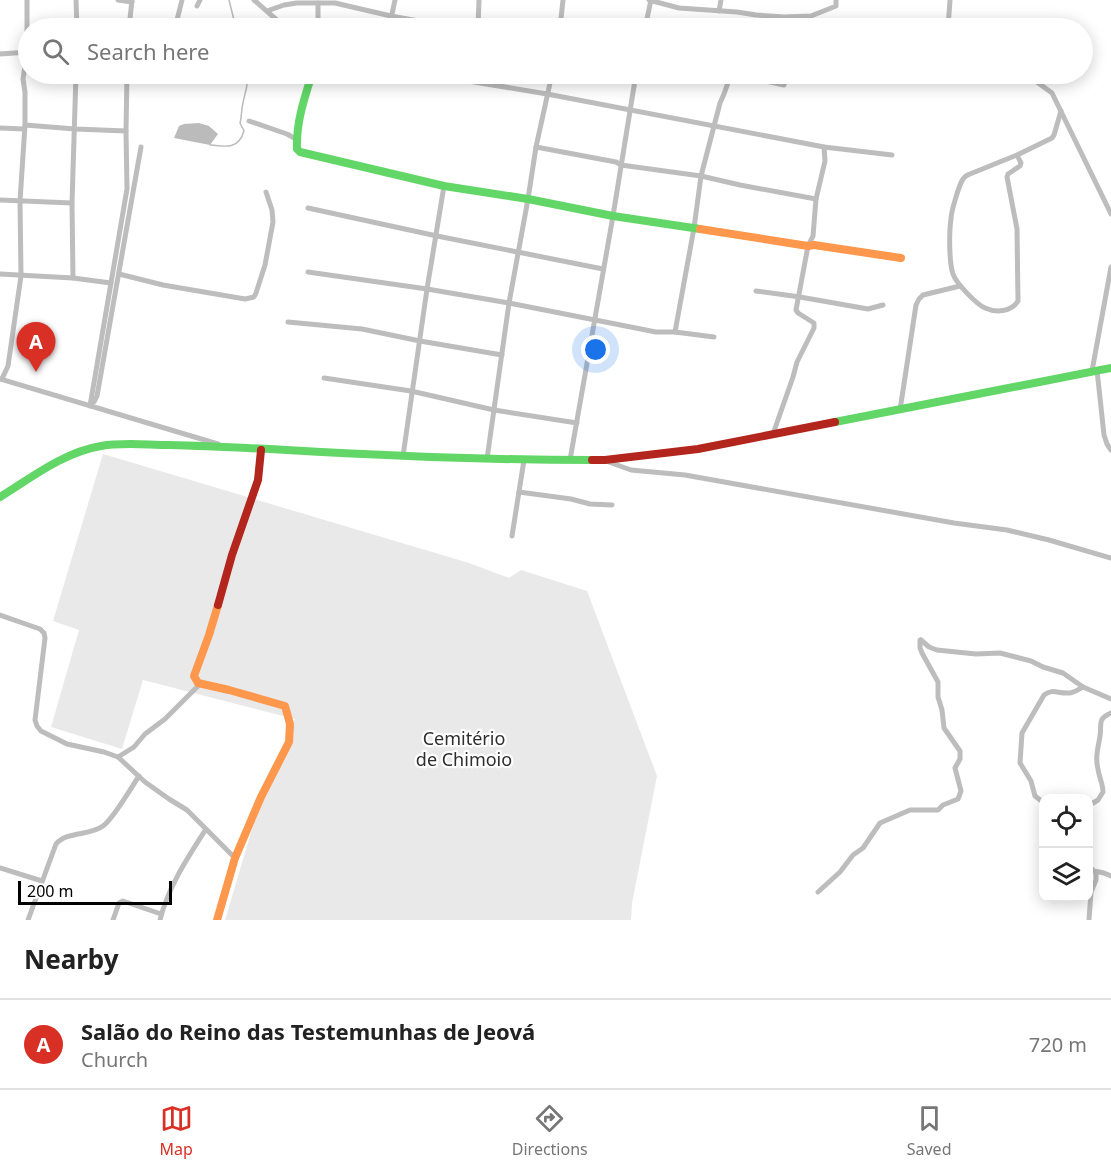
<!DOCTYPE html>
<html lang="en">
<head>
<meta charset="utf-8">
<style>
	:root { --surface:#fff; --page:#f6f6f6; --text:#222; --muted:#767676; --line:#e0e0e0; --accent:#d93025 }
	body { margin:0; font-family:"Noto Sans",sans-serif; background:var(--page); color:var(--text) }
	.controls { position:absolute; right:18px; bottom:18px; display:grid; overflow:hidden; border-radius:12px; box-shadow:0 3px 15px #0003 }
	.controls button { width:54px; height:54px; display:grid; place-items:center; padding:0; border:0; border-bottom:2px solid var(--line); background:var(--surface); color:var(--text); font:30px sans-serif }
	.scale { position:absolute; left:18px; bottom:15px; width:154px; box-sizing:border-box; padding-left:6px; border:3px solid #000; border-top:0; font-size:16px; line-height:21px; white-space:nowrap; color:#000; -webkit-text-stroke:4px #fff; paint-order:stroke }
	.you { position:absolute; left:596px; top:350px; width:21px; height:21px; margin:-15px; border:4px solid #fff; border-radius:50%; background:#1a73e8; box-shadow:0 0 0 9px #1a73e833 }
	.badge { display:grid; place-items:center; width:39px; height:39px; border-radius:50%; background:var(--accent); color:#fff; font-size:20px; font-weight:700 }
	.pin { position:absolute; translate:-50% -50px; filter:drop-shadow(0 2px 3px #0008) }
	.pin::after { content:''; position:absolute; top:32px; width:21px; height:18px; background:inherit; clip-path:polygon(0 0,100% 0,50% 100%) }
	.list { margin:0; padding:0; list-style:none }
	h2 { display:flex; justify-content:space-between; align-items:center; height:78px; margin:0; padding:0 24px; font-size:26px }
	h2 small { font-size:20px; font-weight:400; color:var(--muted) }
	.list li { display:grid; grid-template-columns:39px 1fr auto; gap:18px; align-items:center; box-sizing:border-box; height:90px; padding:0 24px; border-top:2px solid var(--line) }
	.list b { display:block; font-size:22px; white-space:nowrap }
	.list p { margin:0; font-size:20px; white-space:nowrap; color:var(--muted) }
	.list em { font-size:20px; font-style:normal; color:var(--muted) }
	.icon { flex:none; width:33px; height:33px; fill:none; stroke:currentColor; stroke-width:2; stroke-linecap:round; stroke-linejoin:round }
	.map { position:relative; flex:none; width:1111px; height:920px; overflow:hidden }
	.search { position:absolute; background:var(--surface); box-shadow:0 3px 15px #0003; left:18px; right:18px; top:18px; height:66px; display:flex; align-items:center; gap:15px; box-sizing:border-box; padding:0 21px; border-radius:33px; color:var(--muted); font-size:22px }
	.sheet { height:168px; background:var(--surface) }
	nav { display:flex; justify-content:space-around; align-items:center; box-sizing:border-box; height:84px; border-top:2px solid var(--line); background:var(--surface); font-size:16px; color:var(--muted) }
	nav a { display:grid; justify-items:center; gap:3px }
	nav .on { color:var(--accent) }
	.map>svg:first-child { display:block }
</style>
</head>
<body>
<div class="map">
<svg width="1111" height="920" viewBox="0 0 1111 920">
	<rect width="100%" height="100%" fill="#fff"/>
	<path fill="#e9e9e9" d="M103 454 469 563 509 578 521 570 587 591 657 776 632 903 631 920H225L252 829 295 719 143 680 122 749 51 727 79 630 53 621Z"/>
	<path fill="#bbb" d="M199 123 209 126 218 134 210 145 174 138 179 126 184 124Z"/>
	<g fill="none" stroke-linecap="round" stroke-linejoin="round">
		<g stroke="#bbb" stroke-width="1.5">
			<path d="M229 0 236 28"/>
			<path d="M210 145C226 147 239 149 244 131L240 123C242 116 241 110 243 103 245 91 249 86 246 74"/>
		</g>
		<g stroke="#bdbdbd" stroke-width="5">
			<path d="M76 0 77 28"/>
			<path d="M118 0 132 2"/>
			<path d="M254 0 286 28"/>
			<path d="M649 0 679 8 737 12 756 15 784 17 811 16 836 6V0"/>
			<path d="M197 6 200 0"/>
			<path d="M267 11 284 5 297 3H335L391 16 424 22H444L468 28"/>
			<path d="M719 11 721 0"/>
			<path d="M949 24H961L968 28"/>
			<path d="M129 28 132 0"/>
			<path d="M175 28 182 0"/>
			<path d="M318 28V3"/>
			<path d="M389 28 395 0"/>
			<path d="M478 28 479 0"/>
			<path d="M560 28 563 0"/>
			<path d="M645 28 651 0"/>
			<path d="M948 28 950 0"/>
			<path d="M0 54 28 52"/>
			<path d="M426 74 547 94 824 147 892 155"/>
			<path d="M733 74 784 85"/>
			<path d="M1026 74 1052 93 1111 214"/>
			<path d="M249 121 287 134 296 139"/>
			<path d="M25 125 75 129 126 131"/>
			<path d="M0 128 24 129"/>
			<path d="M536 147 616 162 621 165 701 176 740 185 816 199"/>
			<path d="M1017 155 1021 163 1020 166 1008 174 1007 177 1017 229 1018 301C1011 312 996 313 985 308 976 304 956 283 953 274 949 263 949 232 951 219 951 212 959 185 963 179 966 175 966 176 970 174L1017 155 1052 138 1054 135 1061 111"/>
			<path d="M0 200 72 203"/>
			<path d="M308 208 437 236 603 269"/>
			<path d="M308 272 427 289 509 303 656 332H675L714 337"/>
			<path d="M0 274 73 278 111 283"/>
			<path d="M119 274 163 285 245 299 254 297 256 293 265 265 273 222 272 210 266 192"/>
			<path d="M73 278 72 203 76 74"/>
			<path d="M756 291 800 297 868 309 883 305"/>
			<path d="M288 322 362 329 420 341 502 355"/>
			<path d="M675 332 694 228 701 176 720 103 724 94 731 74"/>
			<path d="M1097 370 1104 435 1107 444 1111 450"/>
			<path d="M1092 371 1111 267"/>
			<path d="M324 378 411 391 494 410 577 423"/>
			<path d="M0 379 218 444"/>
			<path d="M2 379 8 366 21 276 20 201 25 125V92L23 79 27 52V0"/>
			<path d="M91 402H94L97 396 141 147"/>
			<path d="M90 406 127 189 126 131 127 74"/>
			<path d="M900 410 916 305 919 299 923 295 960 286"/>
			<path d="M773 434 793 377 797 362 814 328V323L798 313 796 310 808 246 813 236 816 199 825 161 824 147"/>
			<path d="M403 456 427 289 444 186"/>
			<path d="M487 459 509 303 528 199 536 147 552 74"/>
			<path d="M570 460 613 216 636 74"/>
			<path d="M606 461 631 470 685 475 954 523 1007 530 1049 540 1111 558"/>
			<path d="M519 492 571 499 590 504 612 505"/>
			<path d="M512 536 524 460"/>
			<path d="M0 615 40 629 44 633 45 638 35 720 37 726 41 731 67 744 104 752 118 757 145 782 169 799 187 810 235 858"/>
			<path d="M921 640 929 647 937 650 976 654 1000 653 1031 661 1043 667 1063 673 1083 687 1111 699"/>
			<path d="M118 757 134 747 145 734 165 719 201 683"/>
			<path d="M1044 803 1035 796 1031 781 1020 763 1022 733 1044 695C1053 688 1058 694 1069 693 1074 693 1079 689 1083 687"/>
			<path d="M1088 806 1098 800 1103 792C1103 784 1099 777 1098 769 1095 757 1098 748 1100 736 1102 724 1097 719 1111 713"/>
			<path d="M1088 865 1094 871 1104 873 1111 876"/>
			<path d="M0 868 42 881"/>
			<path d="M818 892 840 872 853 855 863 848 880 823 910 810H938L943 805 958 799 961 791 955 768 960 759V751L944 728 942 710 938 697V682L922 653 920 648V640H921"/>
			<path d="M28 920 56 844C67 831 90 836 103 826 113 819 131 788 139 776"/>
			<path d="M113 920 119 903 123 901 161 914"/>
			<path d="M160 920C168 887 188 857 206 829"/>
			<path d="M1089 920 1091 892 1096 880V872"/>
		</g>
		<g stroke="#63d668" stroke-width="8">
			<path d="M312 74C304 99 296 123 297 149L300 152 444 186 528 199 613 216 700 229"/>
			<path d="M835 422 1111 368"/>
			<path d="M0 497C31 478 64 452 101 446 123 442 147 445 169 445 208 446 248 448 287 450 389 456 490 460 592 460"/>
		</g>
		<g stroke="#ff974d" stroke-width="8">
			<path d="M700 229 808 246 814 245 901 258"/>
			<path d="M217 920 235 858 261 797 289 742 290 724 285 706 229 690 198 683 194 676 209 635 218 605"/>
		</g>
		<g stroke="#b3261e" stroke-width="8">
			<path d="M592 460H605L698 449 835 422"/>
			<path d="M218 605 232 555 258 480 261 450"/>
		</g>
	</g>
	<g text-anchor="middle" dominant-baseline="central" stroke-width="4.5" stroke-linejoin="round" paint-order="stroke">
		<g font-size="18" fill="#2e2e2e" stroke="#fff">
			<text x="464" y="738">Cemitério<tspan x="464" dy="21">de Chimoio</tspan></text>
		</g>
	</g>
</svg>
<div class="controls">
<button><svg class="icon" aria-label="locate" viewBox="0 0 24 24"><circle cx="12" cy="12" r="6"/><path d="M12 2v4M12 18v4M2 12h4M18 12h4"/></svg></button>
<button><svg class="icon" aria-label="layers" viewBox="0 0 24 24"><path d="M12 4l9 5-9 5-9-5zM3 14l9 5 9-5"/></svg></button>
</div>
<div class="scale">200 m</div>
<div class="you"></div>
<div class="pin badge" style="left:36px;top:372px">A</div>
<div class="search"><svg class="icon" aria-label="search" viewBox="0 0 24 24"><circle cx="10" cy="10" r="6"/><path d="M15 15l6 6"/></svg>Search here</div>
</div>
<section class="sheet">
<h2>Nearby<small></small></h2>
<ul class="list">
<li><span class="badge">A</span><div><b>Salão do Reino das Testemunhas de Jeová</b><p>Church</p></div><em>720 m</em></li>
</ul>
</section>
<nav>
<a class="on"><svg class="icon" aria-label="map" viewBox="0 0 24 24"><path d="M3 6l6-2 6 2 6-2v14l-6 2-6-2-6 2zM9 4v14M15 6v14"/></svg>Map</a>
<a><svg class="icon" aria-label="directions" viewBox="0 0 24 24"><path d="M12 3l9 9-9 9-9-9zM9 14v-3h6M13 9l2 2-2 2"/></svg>Directions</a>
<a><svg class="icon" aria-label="saved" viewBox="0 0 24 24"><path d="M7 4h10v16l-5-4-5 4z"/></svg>Saved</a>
</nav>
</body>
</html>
